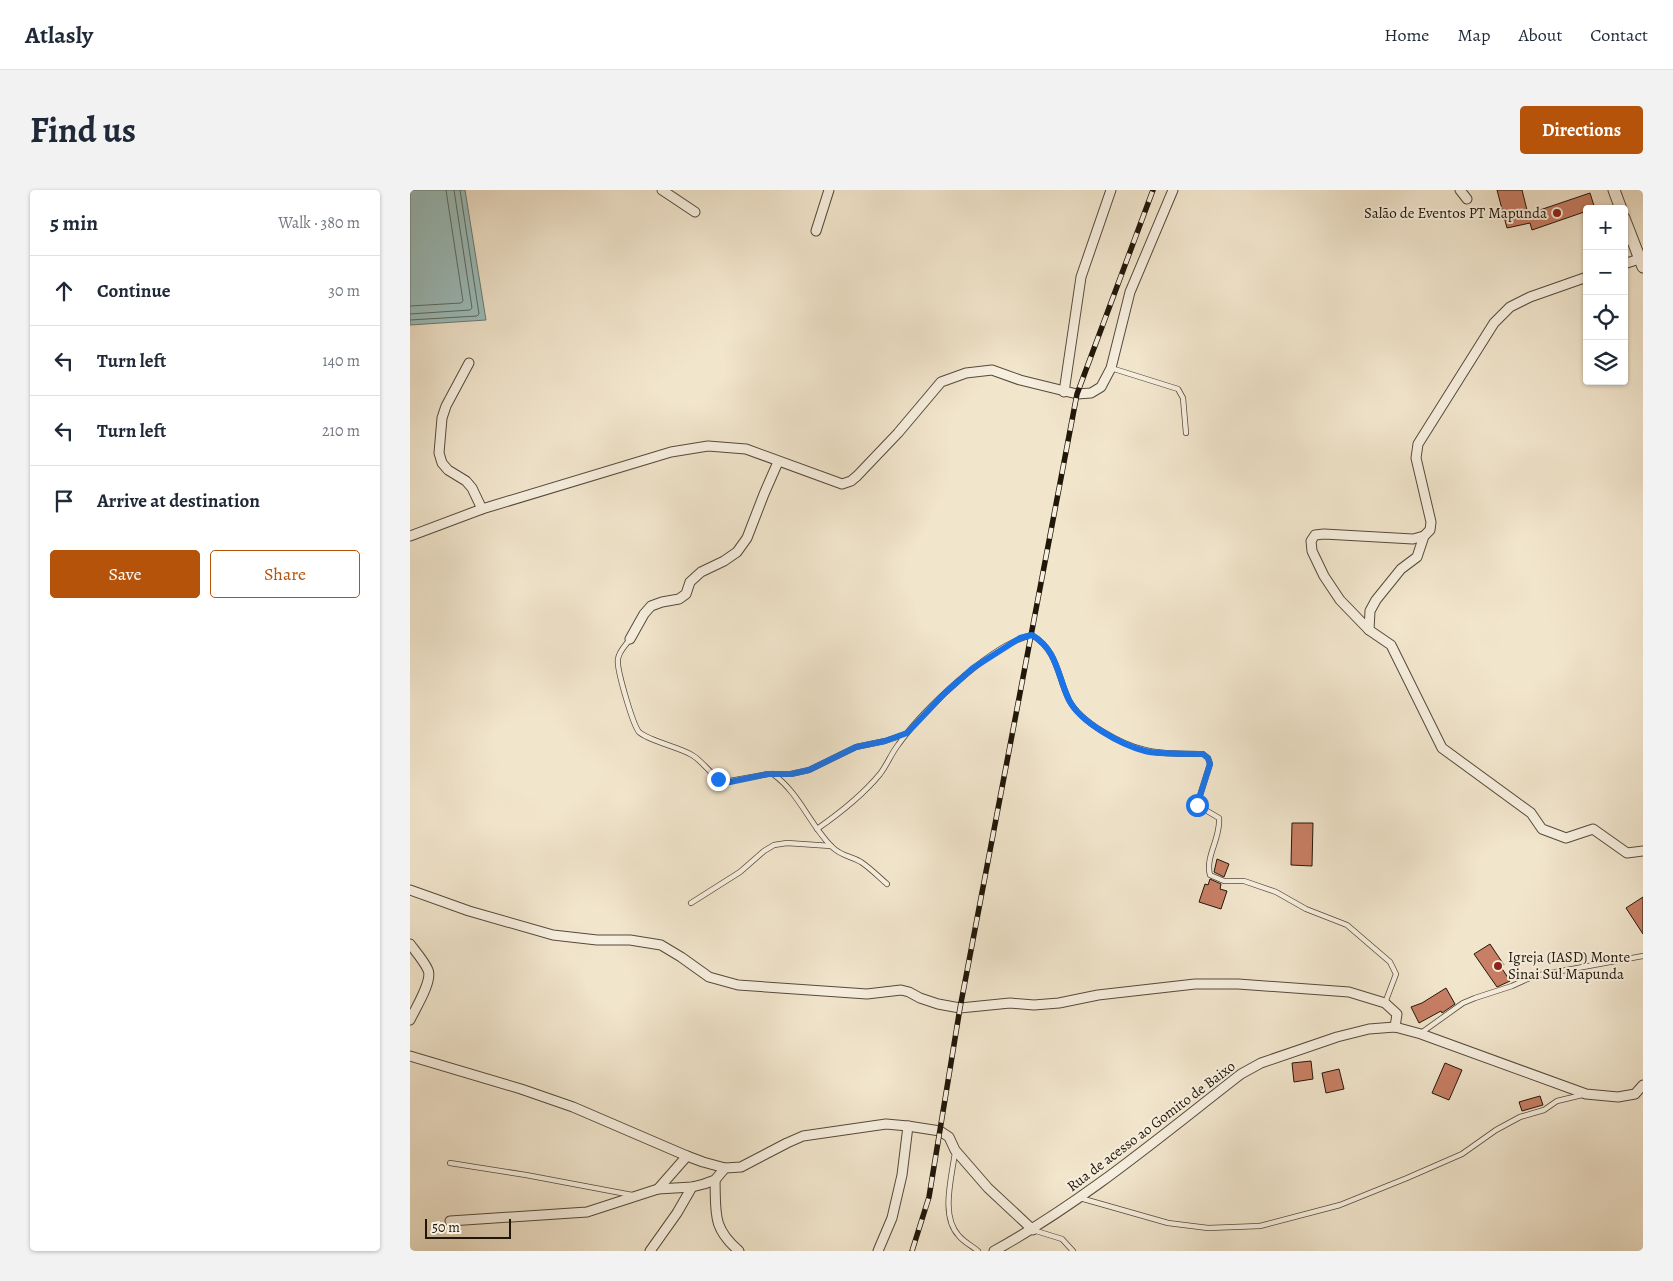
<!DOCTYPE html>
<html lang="en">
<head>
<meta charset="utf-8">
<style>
	:root { --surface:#fff; --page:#f2f2f3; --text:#1f2937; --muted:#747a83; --line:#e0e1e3; --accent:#b45309 }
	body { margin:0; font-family:Alegreya,serif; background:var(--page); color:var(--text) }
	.controls { position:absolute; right:15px; top:15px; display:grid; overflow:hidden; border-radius:5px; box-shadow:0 1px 4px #0004 }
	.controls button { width:45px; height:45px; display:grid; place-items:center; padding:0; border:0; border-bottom:1px solid var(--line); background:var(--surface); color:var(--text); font:25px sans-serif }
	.scale { position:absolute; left:15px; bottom:12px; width:86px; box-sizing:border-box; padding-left:5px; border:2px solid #211709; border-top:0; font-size:14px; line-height:18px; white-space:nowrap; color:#211709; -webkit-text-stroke:4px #f6eede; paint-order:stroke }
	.stop { position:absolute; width:15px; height:15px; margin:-11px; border:4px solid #1a73e8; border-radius:50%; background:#fff }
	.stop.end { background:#1a73e8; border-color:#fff; box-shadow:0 1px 5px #0008 }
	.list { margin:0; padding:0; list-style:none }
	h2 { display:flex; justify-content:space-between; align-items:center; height:65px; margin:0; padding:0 20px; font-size:21px }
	h2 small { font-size:16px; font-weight:400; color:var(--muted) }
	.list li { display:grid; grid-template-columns:32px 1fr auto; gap:15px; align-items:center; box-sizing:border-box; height:70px; padding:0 20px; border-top:1px solid var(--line) }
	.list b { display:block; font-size:19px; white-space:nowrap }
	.list em { font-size:16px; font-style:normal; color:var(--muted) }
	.actions { display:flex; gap:10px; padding:15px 20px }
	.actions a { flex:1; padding:11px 0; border:1px solid var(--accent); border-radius:5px; text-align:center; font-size:18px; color:var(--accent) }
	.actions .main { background:var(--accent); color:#fff }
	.icon { flex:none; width:28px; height:28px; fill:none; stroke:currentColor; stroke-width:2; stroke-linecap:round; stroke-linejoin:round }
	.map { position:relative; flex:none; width:1233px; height:1061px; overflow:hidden; border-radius:5px }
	header { display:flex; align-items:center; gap:30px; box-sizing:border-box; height:70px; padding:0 25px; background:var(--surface); border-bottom:1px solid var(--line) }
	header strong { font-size:24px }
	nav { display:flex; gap:28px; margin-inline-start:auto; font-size:18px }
	.intro { display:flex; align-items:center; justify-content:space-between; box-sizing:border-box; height:120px; padding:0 30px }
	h1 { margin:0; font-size:35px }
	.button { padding:12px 22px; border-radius:5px; background:var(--accent); color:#fff; font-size:18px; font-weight:700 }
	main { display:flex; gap:30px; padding:0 30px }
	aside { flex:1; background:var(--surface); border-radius:5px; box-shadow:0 1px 4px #0004 }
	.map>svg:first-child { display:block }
</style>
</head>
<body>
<header>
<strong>Atlasly</strong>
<nav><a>Home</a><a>Map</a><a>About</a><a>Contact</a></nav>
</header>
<div class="intro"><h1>Find us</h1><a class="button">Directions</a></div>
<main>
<aside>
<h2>5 min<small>Walk · 380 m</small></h2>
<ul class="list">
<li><svg class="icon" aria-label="ahead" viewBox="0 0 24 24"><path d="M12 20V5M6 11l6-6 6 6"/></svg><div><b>Continue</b></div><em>30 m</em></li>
<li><svg class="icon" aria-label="left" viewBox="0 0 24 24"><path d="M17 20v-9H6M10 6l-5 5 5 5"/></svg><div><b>Turn left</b></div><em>140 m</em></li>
<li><svg class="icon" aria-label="left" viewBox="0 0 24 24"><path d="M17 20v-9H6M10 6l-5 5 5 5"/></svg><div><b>Turn left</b></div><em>210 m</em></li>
<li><svg class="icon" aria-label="arrive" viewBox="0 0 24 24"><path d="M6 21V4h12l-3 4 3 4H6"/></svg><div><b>Arrive at destination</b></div></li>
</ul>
<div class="actions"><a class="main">Save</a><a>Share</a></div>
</aside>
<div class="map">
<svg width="1233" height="1061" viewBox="0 0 1233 1061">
	<rect width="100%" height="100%" fill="#f1e5cc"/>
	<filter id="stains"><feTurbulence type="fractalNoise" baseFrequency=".004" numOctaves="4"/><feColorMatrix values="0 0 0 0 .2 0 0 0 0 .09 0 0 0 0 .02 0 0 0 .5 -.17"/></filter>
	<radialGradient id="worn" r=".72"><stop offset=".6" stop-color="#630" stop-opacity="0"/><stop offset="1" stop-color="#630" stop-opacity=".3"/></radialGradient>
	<path fill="#9bbebc" stroke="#6a7b74" d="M0 0H55L76 130 0 135Z"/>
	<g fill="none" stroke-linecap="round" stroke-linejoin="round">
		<g stroke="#5e6a62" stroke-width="1">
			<path d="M0 116 51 113 53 111 36 0"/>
			<path d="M0 124 60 120 62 118 44 0"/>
			<path d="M0 130 67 126 69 124 50 0"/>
		</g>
	</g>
	<g fill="#c87f65" stroke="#211709">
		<path d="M1087 0H1112L1118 24 1180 3 1185 19H1177V21L1122 40 1120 33 1097 38Z"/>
		<path d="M882 633H903L902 676 881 675Z"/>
		<path d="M807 669 819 674 814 687 804 682Z"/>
		<path d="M800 689 811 694 810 699 817 701 811 719 789 712 795 694 798 695Z"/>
		<path d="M1233 707V744L1216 718Z"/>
		<path d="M1080 754 1094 775 1091 777 1100 791 1087 797 1064 764Z"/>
		<path d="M1036 798 1045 814 1032 823 1031 821 1009 833 1001 817 1012 813Z"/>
		<path d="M901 871 903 889 884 892 882 873Z"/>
		<path d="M1035 873 1052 880 1039 910 1022 903Z"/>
		<path d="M929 879 934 899 916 903 912 883Z"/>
		<path d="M1130 906 1133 915 1112 921 1109 912Z"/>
	</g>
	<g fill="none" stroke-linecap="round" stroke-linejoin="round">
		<g stroke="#554a3a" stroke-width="6">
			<g id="service">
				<path d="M701 178 768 199 773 208 776 243"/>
				<path d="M220 449C216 455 209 461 208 469 206 478 223 535 229 542 239 551 269 557 282 565 294 572 301 586 314 592L358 584H381L399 580 446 557 475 551 496 544"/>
				<path d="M363 584C389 603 399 633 421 656 432 667 439 665 451 672 460 678 469 687 477 694"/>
				<path d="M407 639C430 623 452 606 470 584 477 575 481 564 488 555 512 521 581 454 622 445 648 461 647 485 659 510 670 532 712 555 735 560 752 565 775 563 793 564L798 568 800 574 787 615 809 628C811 648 795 666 800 685L814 691H834L866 702 896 719 937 735 980 772 986 784 975 813"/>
				<path d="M281 713 330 682 354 661 364 655 377 653 421 656"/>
				<path d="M1011 843 1053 813 1065 808 1102 796 1124 786 1233 766"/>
				<path d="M545 962C542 987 530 1026 549 1046 554 1052 562 1056 568 1061"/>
				<path d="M40 973 116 985 222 1005"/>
				<path d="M670 1008 758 1033 798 1038 850 1036 930 1015 997 988 1052 964 1086 940 1110 927 1134 920 1147 911 1172 905"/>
				<path d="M623 1040 652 1049 663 1061"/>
			</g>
		</g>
		<g stroke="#554a3a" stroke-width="11">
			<g id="minor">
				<path d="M252 0 285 22"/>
				<path d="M1050 0 1057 9"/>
				<path d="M406 41 419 0"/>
				<path d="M1214 74 1229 69"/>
				<path d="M59 173 36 216 32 228 29 263 32 273 38 280 56 291 62 298 72 319"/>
				<path d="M654 202 671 87 701 0"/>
				<path d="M0 346 72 319 261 262 298 256 336 259 432 294 441 291 447 286 488 243 531 192 556 183 582 180 610 190 667 204 681 203 691 197 701 178 720 102 763 0"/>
				<path d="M1014 346 1003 349 914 344 905 345 901 351 902 361 914 386 930 410 959 440 981 455 1032 558 1121 623 1132 639 1156 648 1183 639 1217 663 1233 661"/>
				<path d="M959 440 960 421 966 410 991 379 1007 367 1014 346 1020 340 1021 332 1006 268 1008 254 1084 133 1100 117 1120 107 1177 87"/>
				<path d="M220 449 234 424 241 416 252 412 269 409 276 404 280 392 291 382 314 371 327 362 337 348 354 304 368 272"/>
				<path d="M0 700 59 721 143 745 187 750H220L251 755 271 767 299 787 328 795 457 804 491 800 499 802 510 808 528 814 550 818 600 813 624 815 649 813 688 805 785 794H828L939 802 975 813 987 824 985 837"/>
				<path d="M0 754C6 762 14 771 18 780 23 791 5 819 0 830"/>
				<path d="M0 866 111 899 163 917 277 966 293 972 315 978 331 977 377 953 393 946 476 934 498 936 530 941 539 947 545 960 578 998 623 1040"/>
				<path d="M305 990C306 1023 302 1038 329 1061"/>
				<path d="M248 999 277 966"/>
				<path d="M40 1031 177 1022 248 999 282 997 294 994 305 990 315 978"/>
				<path d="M240 1061 267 1023 282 997"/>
				<path d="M468 1061 482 1028 492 985 498 936"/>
				<path d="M584 1061C673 1012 751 946 831 884L851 873 927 847 959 839 985 837 1011 844 1176 904 1208 907 1225 904 1233 895"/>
			</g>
		</g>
		<g stroke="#554a3a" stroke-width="13">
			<g id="tertiary">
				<path d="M1204 0 1211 19"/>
				<path d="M1214 28 1233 77"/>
			</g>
		</g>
		<use href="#service" stroke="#f6eede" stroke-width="4.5"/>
		<use href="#minor" stroke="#f6eede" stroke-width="9"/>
		<use href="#tertiary" stroke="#f6eede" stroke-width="11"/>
		<g stroke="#211709" stroke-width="5.5">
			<path id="rail" d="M502 1061 519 1007 550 818 667 204 743 0"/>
		</g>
		<use href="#rail" stroke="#f6eede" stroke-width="4" stroke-dasharray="11" stroke-linecap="butt"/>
	</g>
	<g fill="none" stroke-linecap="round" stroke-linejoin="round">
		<path stroke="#1a73e8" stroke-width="6" d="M308 589 314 592H320L358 584H381L399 580 446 557 475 551 497 543 535 503 563 478 610 448 622 445C648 461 647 485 659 510 670 532 711 555 735 561 752 565 775 563 793 564L798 568 800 574 787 615"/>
	</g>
	<g fill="#8f2418" stroke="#f6eede" stroke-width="2">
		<circle cx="1147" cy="23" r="5"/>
		<circle cx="1088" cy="776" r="5"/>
	</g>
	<g text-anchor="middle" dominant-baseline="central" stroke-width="4" stroke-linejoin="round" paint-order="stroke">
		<g font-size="15" fill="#211709" stroke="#f6eede" text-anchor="end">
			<text x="1137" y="23">Salão de Eventos PT Mapunda</text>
			<text x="1098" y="767" text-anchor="start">Igreja (IASD) Monte<tspan x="1098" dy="17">Sinai Sul Mapunda</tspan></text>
		</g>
		<g font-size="15" fill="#211709" stroke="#f6eede">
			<text transform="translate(741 936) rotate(-37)">Rua de acesso ao Gomito de Baixo</text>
		</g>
	</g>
	<rect width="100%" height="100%" filter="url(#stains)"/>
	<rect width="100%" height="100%" fill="url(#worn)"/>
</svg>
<div class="controls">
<button>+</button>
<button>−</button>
<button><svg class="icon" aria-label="locate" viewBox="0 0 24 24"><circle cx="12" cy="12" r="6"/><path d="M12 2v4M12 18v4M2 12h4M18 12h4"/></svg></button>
<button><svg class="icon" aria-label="layers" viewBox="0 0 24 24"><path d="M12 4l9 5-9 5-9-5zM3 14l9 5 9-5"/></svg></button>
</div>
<div class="scale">50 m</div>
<div class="stop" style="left:787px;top:615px"></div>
<div class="stop end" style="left:308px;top:589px"></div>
</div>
</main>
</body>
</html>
